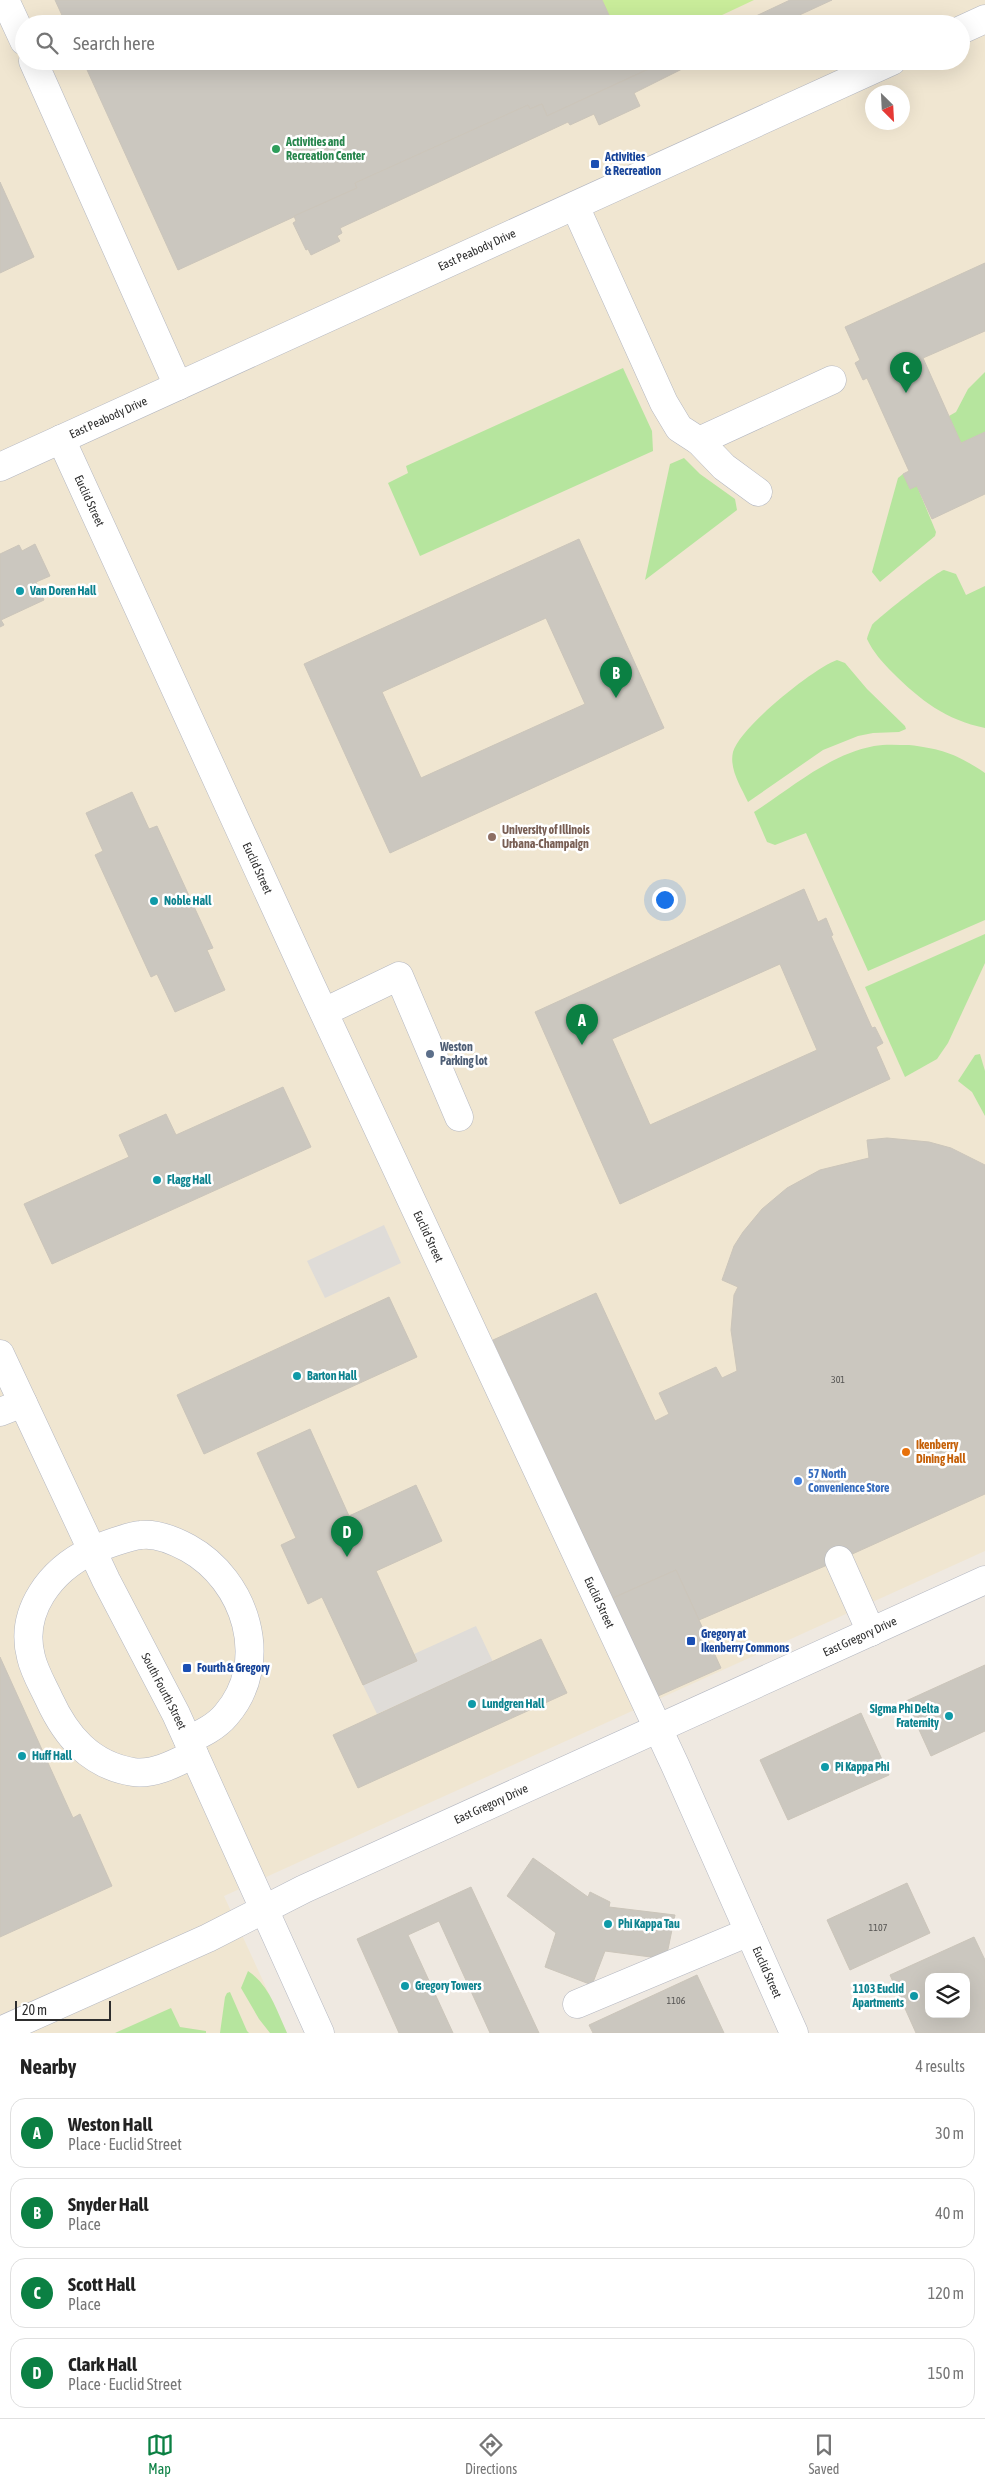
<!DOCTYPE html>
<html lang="en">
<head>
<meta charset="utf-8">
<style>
	:root { --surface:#fff; --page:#f2f2f2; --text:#222; --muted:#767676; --line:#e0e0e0; --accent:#0b8043 }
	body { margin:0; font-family:"Asap Condensed",sans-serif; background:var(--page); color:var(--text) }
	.controls { position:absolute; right:15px; bottom:15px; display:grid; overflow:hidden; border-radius:10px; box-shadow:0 5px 20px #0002 }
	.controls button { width:45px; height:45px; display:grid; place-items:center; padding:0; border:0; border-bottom:1px solid var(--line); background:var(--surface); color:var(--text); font:25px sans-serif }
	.compass { position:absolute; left:865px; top:85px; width:45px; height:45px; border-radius:50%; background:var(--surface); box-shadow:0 5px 20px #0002; rotate:156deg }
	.scale { position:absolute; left:15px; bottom:12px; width:96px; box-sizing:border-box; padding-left:5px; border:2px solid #2e2e2e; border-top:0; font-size:14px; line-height:18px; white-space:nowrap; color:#2e2e2e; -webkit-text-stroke:4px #fff; paint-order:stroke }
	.you { position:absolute; left:664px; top:899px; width:18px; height:18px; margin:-12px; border:4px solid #fff; border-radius:50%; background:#1a73e8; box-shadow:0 0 0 8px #1a73e833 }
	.badge { display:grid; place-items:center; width:32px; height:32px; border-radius:50%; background:var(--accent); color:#fff; font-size:16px; font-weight:700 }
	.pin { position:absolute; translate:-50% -41px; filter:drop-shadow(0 1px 2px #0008) }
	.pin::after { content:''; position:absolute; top:26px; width:18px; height:15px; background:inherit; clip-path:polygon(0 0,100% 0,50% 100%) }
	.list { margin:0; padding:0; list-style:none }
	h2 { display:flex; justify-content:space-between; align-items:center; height:65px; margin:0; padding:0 20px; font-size:21px }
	h2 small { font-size:16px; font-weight:400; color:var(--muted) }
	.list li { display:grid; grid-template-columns:32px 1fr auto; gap:15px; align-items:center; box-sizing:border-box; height:70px; margin:0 10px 10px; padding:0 10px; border:1px solid var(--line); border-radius:15px }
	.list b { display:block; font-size:19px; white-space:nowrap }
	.list p { margin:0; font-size:16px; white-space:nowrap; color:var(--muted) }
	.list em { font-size:16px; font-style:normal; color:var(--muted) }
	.icon { flex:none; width:28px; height:28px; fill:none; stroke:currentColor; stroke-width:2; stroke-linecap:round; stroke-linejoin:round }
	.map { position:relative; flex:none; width:985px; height:2033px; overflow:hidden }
	.search { position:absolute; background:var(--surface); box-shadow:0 5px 20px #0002; left:15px; right:15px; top:15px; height:55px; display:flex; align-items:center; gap:12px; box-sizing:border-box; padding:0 18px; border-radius:28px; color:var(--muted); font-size:19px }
	.sheet { height:385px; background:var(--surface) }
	nav { display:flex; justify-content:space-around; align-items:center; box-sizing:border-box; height:70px; border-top:1px solid var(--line); background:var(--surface); font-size:14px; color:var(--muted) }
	nav a { display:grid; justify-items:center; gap:2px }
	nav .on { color:var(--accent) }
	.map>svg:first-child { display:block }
</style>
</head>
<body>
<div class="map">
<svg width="985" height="2033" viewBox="0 0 985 2033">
	<rect width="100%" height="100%" fill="#efe9e1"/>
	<path fill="#f0e6d1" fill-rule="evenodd" d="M0 0H985V1551L224 1896 287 2033H0ZM24 24H961V61H24ZM872 92H902V122H872Z"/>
	<g fill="#b6e59e">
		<path d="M623 368 652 431 653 451 420 556 388 483 408 473 406 466Z"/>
		<path d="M985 372V432L961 443 949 416 956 412 968 389Z"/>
		<path d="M684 458 700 474 735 499 737 510 645 580 670 464Z"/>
		<path d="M903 474 910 489 917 486 936 532 935 536 880 582 872 572 898 478Z"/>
		<path d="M944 570 956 574 966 595 985 586V728C946 720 920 700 893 673 883 663 873 652 867 639 868 634 871 628 872 625 878 618 936 572 944 570Z"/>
		<path d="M837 660 845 663 867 689 905 726 906 729 899 732 873 733 858 736 823 750 748 802C741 787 729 769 733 752 740 727 814 668 837 660Z"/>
		<path d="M909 745C942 749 957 754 985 773V920L868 971 806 833 775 845 767 842 754 812C793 787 828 755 874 746 885 744 898 745 909 745Z"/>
		<path d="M985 934V963L948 1043 937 1059 905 1077 865 987Z"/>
		<path d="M980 1054 985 1071V1116L972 1092 958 1081 975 1055Z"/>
		<path d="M248 1971C269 1985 277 2011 287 2033H270L259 2019 241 1988Z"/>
		<path d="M230 1992 247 2031 249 2033H220L225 1997 227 1993Z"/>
		<path d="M171 2008 180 2027 206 2031V2033H115Z"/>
	</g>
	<path fill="#c9ec9a" d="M602 0H754L703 24H613Z"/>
	<g fill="#dfdcd8">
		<path d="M384 1225 401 1263 325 1298 307 1261Z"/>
		<path d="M476 1626 493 1662 377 1714 363 1685 417 1661 414 1654Z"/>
	</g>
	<g fill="#cbc7bf" stroke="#cbc5ba" fill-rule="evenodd">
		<path d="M55 0H602L613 24H66Z"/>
		<path d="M790 0H832L780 24H739Z"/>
		<path d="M83 61H666L547 116 542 104 530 109 528 105 355 183 357 188 178 270Z"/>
		<path d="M666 61H698L634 93 640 106 599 125 594 114 570 125 568 122 340 228 342 233 337 236 340 241 311 255 308 249 306 250 293 223 296 221 294 216 357 188 355 183 528 105 530 109 542 104 547 116Z"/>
		<path d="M0 182 34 257 0 273Z"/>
		<path d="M985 263V331L923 358 961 443 985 432V494L932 519 917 486 910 489 903 474 909 471 867 378 863 380 855 363 860 360 845 327Z"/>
		<path d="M579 539 664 728 390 853 304 664ZM546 618 585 704 421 778 382 692Z"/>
		<path d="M35 544 50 576 36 582 44 600 1 620 4 625 0 627V554L19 545 22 551Z"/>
		<path d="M132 792 149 829 157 826 213 948 207 950 225 990 175 1012 157 974 151 977 95 855 103 851 86 813Z"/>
		<path d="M804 889 818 922 826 918 833 935 831 936 872 1028 875 1027 883 1043 876 1047 890 1079 620 1204 535 1012ZM780 964 817 1050 650 1125 612 1039Z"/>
		<path d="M283 1087 311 1147 52 1264 24 1204 129 1157 119 1135 166 1114 176 1135Z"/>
		<path d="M887 1138 929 1142 951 1148 985 1165V1494L839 1560 699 1620 676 1570 613 1598 493 1340 596 1293 655 1421 669 1414 659 1393 716 1367 722 1378 737 1371 731 1330 734 1295 738 1287 722 1280 734 1246 743 1232 762 1209 787 1188 820 1170 869 1158 867 1140Z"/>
		<path d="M389 1297 417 1357 204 1454 177 1395Z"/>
		<path d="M310 1429 349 1516 416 1485 442 1541 376 1571 417 1661 363 1685 322 1597 308 1604 281 1545 296 1538 257 1453Z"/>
		<path d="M676 1570 721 1668 658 1696 613 1598Z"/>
		<path d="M541 1639 567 1693 358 1788 333 1735Z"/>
		<path d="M0 1657 73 1818 80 1814 112 1886 0 1937Z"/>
		<path d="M985 1665V1731L931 1756 906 1701Z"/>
		<path d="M861 1713 889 1775 788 1820 760 1760Z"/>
		<path d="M533 1858 588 1897 590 1892 610 1902 609 1907 675 1915 666 1959 605 1951 592 1985 545 1967 556 1933 507 1896Z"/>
		<path d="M907 1883 930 1933 850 1970 827 1920Z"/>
		<path d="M471 1887 539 2033H490L439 1921 408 1935 453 2033H399L357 1939Z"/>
		<path d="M974 1937 985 1960V2033H916L890 1975ZM929 1977H966V2014H929Z"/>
		<path d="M697 1975 724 2033H593L589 2025Z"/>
	</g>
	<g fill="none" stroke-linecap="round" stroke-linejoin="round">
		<g stroke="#b4b7c1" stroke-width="29">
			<g id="minor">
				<path d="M5 0 24 41"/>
				<path d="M961 30 985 19"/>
				<path d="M33 61 178 386"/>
				<path d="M575 206 664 403 679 428 699 441 832 380"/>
				<path id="s1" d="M61 439 310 983 675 1765 794 2033"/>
				<path d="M699 441 724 467 758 492"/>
				<path id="s2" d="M0 467 892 61"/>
				<path d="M324 1012 399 976 459 1117"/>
				<path id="s3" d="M0 1354 106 1580 176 1714 320 2033"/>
				<path d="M0 1412 23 1403"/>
				<path d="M839 1560 871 1632"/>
				<path d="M188 1740C201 1734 216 1727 226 1715 272 1662 246 1580 188 1548 175 1541 156 1533 141 1535 129 1536 102 1546 91 1551 51 1570 19 1611 31 1657 34 1671 43 1686 49 1699 66 1736 90 1765 133 1772 154 1775 176 1763 194 1754"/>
				<path d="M577 2004 749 1932"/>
				<path id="s4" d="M0 2031 208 1938 304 1889 985 1580"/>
			</g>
		</g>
		<use href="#minor" stroke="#fff" stroke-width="28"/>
	</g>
	<circle fill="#2e9e5b" stroke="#fff" stroke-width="2" cx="276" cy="149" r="5"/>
	<g fill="#1a4fb4" stroke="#fff" stroke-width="2">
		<rect x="590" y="159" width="10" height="10" rx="2.5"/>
		<rect x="686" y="1636" width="10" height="10" rx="2.5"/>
		<rect x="182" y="1663" width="10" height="10" rx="2.5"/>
	</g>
	<g fill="#0f9aa8" stroke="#fff" stroke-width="2">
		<circle cx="20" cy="591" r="5"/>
		<circle cx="154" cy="901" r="5"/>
		<circle cx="157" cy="1180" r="5"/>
		<circle cx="297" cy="1376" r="5"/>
		<circle cx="472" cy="1704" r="5"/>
		<circle cx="949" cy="1716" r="5"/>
		<circle cx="22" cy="1756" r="5"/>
		<circle cx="825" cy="1767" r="5"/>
		<circle cx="608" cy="1924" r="5"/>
		<circle cx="405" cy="1986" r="5"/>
		<circle cx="914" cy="1996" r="5"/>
	</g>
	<circle fill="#8d6e63" stroke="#fff" stroke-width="2" cx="492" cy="837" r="5"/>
	<circle fill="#5c6f8a" stroke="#fff" stroke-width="2" cx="430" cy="1054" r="5"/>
	<circle fill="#e8710a" stroke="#fff" stroke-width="2" cx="906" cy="1452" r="5"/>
	<circle fill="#3f7fe0" stroke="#fff" stroke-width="2" cx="798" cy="1481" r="5"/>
	<g text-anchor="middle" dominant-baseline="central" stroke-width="5" stroke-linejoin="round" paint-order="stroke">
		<g font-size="10" fill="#555452">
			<text x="838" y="1379">301</text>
			<text x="878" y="1927">1107</text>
			<text x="676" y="2000">1106</text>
		</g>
		<g font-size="12" font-weight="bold" fill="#27864d" stroke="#fff" text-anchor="start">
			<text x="286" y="142">Activities and<tspan x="286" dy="14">Recreation Center</tspan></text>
		</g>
		<g font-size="12" font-weight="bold" fill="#164399" stroke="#fff" text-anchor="start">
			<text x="605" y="157">Activities<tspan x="605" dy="14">&amp; Recreation</tspan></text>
			<text x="701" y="1634">Gregory at<tspan x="701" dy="14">Ikenberry Commons</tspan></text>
			<text x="197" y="1668">Fourth &amp; Gregory</text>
		</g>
		<g font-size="12" fill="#2e2e2e" stroke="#fff">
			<text stroke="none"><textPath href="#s2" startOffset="524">East Peabody Drive</textPath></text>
			<text stroke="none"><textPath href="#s2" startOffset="119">East Peabody Drive</textPath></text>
			<text stroke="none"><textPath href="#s1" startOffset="68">Euclid Street</textPath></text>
			<text stroke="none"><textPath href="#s1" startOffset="472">Euclid Street</textPath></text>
			<text stroke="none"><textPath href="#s1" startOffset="878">Euclid Street</textPath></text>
			<text stroke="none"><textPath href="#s1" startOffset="1282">Euclid Street</textPath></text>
			<text stroke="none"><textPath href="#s4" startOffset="946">East Gregory Drive</textPath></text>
			<text stroke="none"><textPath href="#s3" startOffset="375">South Fourth Street</textPath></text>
			<text stroke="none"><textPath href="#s4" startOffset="541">East Gregory Drive</textPath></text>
			<text stroke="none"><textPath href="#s1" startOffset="1688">Euclid Street</textPath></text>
		</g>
		<g font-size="12" font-weight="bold" fill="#0d838f" stroke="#fff" text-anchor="start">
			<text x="30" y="591">Van Doren Hall</text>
			<text x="164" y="901">Noble Hall</text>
			<text x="167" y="1180">Flagg Hall</text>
			<text x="307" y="1376">Barton Hall</text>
			<text x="482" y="1704">Lundgren Hall</text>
			<text x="939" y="1709" text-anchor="end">Sigma Phi Delta<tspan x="939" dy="14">Fraternity</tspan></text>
			<text x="32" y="1756">Huff Hall</text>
			<text x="835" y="1767">Pi Kappa Phi</text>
			<text x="618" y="1924">Phi Kappa Tau</text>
			<text x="415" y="1986">Gregory Towers</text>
			<text x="904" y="1989" text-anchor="end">1103 Euclid<tspan x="904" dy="14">Apartments</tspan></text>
		</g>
		<g font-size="12" font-weight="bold" fill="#785e54" stroke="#fff" text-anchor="start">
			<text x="502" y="830">University of Illinois<tspan x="502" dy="14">Urbana-Champaign</tspan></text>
		</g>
		<g font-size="12" font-weight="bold" fill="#4e5e75" stroke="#fff" text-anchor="start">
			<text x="440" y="1047">Weston<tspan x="440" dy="14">Parking lot</tspan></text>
		</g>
		<g font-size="12" font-weight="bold" fill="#c56008" stroke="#fff" text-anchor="start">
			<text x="916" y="1445">Ikenberry<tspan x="916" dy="14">Dining Hall</tspan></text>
		</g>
		<g font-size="12" font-weight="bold" fill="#366cbe" stroke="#fff" text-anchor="start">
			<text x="808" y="1474">57 North<tspan x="808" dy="14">Convenience Store</tspan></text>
		</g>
	</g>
</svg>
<div class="controls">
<button><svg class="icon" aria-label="layers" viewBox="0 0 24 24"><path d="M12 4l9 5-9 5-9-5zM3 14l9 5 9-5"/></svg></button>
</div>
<svg class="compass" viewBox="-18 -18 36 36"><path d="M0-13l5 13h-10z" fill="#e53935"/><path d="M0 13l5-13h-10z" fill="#767676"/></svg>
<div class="scale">20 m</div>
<div class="you"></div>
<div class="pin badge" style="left:582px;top:1045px">A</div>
<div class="pin badge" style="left:616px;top:698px">B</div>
<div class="pin badge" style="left:906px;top:393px">C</div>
<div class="pin badge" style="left:347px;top:1557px">D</div>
<div class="search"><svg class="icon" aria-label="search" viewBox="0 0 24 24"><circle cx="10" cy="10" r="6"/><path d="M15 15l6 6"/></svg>Search here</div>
</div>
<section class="sheet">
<h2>Nearby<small>4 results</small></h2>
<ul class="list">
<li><span class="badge">A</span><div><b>Weston Hall</b><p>Place · Euclid Street</p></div><em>30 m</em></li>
<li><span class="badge">B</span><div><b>Snyder Hall</b><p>Place</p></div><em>40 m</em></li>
<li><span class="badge">C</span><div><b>Scott Hall</b><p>Place</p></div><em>120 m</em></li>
<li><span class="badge">D</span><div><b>Clark Hall</b><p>Place · Euclid Street</p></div><em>150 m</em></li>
</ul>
</section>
<nav>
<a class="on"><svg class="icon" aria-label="map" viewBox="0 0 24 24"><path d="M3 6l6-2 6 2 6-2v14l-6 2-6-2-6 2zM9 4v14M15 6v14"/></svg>Map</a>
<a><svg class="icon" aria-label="directions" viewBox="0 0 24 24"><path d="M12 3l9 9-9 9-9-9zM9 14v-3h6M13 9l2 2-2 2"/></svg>Directions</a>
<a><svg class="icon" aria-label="saved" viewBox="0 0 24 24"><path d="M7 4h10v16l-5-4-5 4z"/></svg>Saved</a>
</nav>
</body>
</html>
